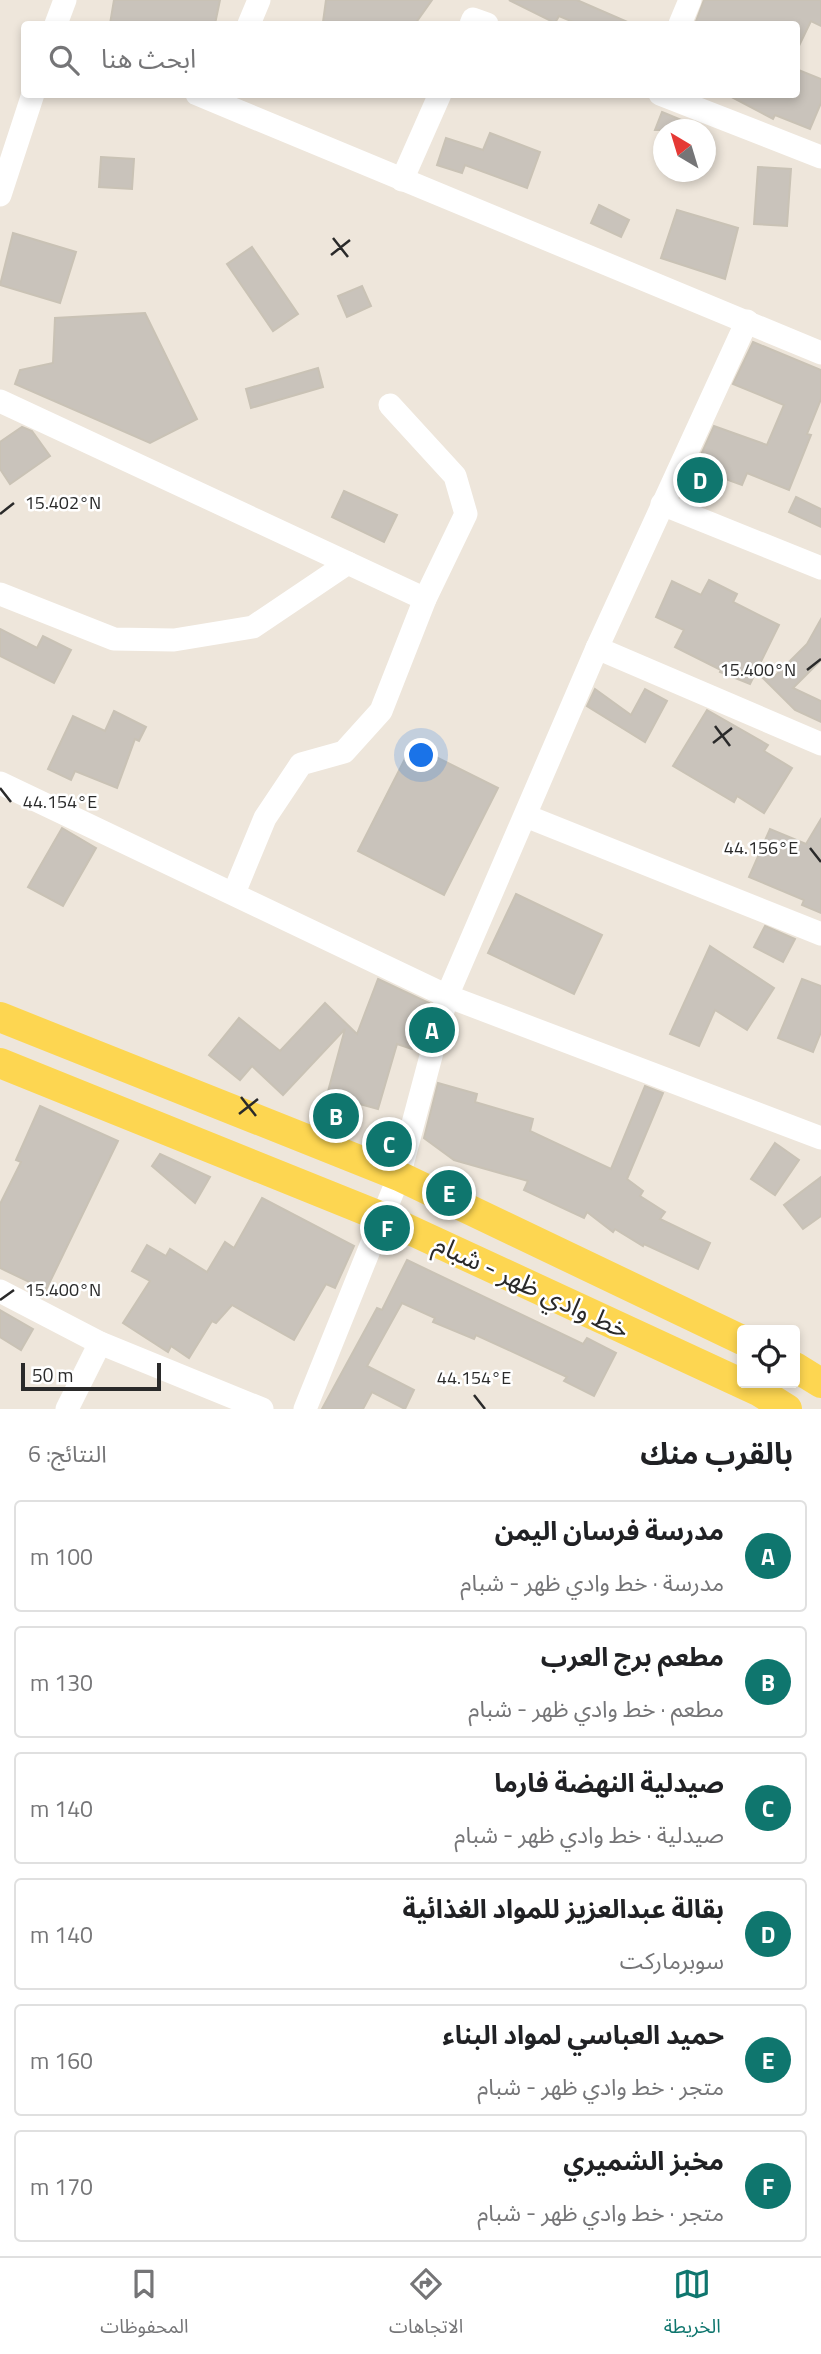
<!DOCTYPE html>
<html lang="ar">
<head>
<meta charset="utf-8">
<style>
	:root { --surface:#fff; --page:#f2f2f2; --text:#202124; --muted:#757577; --line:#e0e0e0; --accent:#0f766e }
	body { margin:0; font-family:"Titillium Web","Noto Sans Arabic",sans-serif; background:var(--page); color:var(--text); direction:rtl }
	.controls { position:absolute; right:21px; bottom:21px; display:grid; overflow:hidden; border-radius:7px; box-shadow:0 4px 10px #0003 }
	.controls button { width:63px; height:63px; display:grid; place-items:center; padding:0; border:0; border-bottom:2px solid var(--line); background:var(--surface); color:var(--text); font:35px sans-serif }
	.compass { position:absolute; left:653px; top:119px; width:63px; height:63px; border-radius:50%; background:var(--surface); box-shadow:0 4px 10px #0003; rotate:322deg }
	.scale { position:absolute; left:21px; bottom:18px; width:140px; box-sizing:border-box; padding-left:7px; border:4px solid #2a2a2a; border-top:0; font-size:19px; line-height:24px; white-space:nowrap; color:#2a2a2a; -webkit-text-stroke:5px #fff; paint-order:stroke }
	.you { position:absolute; left:422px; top:756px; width:24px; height:24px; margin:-18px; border:5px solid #fff; border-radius:50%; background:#1a73e8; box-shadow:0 0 0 10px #1a73e833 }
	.badge { display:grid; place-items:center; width:46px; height:46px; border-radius:50%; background:var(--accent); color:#fff; font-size:23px; font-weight:700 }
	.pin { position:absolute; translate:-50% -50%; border:4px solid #fff; box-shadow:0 2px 7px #0006 }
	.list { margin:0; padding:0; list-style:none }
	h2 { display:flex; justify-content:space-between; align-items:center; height:91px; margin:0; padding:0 28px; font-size:30px }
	h2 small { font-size:23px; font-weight:400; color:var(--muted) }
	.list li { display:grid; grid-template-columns:46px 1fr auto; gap:21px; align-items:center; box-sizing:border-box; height:112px; margin:0 14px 14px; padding:0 14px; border:2px solid var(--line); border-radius:7px }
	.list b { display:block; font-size:26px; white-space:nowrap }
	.list p { margin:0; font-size:23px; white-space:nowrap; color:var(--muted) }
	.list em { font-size:23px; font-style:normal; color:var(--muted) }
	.icon { flex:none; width:38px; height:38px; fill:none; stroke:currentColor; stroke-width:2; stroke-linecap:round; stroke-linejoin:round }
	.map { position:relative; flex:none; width:821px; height:1409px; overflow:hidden; direction:ltr }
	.search { position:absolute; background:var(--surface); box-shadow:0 4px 10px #0003; left:21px; right:21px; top:21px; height:77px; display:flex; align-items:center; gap:18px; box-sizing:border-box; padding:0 24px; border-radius:7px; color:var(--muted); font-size:26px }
	.sheet { height:847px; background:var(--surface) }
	nav { display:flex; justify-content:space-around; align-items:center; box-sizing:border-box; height:98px; border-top:2px solid var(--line); background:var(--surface); font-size:19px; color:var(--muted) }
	nav a { display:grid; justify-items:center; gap:4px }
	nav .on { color:var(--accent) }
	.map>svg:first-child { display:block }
</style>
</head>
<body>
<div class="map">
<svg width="821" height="1409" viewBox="0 0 821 1409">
	<rect width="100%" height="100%" fill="#eee6db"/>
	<g fill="#c9c3bb" stroke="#c9c2b5" stroke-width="2">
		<path d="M114 0H220L215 24H110Z"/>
		<path d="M326 0H432L415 24 323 22Z"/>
		<path d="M509 0H577L632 24H578L559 16 555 23Z"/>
		<path d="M704 0H821V26L811 21 796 52V24H695Z"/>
		<path d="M796 69 821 79V103L810 129 775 115 773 119 726 94H796Z"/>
		<path d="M662 112 703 129V130H655Z"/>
		<path d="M490 133 540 152 527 188 465 165 462 173 437 165 446 138 483 150Z"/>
		<path d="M101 157 134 159 132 189 99 187Z"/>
		<path d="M758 167 791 169 787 226 754 224Z"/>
		<path d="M599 205 629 220 621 237 591 223Z"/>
		<path d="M677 210 738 228 725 279 661 258Z"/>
		<path d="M13 233 76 252 60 303 0 285Z"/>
		<path d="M252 247 298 314 273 331 227 264Z"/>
		<path d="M362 286 371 306 347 317 338 296Z"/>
		<path d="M145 313 197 419 150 443 15 384 20 370 53 363 55 318Z"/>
		<path d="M753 342 821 370V399L807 434 811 435 789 490 747 473 742 485 695 468 714 426 767 445 784 405 733 384Z"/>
		<path d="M318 368 323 387 251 408 246 389Z"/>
		<path d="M22 427 32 431 50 456 10 484 0 469V442Z"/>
		<path d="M344 491 397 515 384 542 332 517Z"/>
		<path d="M796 497 821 509V527L789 512Z"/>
		<path d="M709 580 737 594 733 602 779 625 750 684 720 672 721 670 675 647 684 630 656 617 672 581 701 595Z"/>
		<path d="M821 619V660L793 688 821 701V722L795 710 760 675 772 679 807 644Z"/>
		<path d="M0 629 37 648 43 636 71 650 54 683 0 656Z"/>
		<path d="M595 689 631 715 645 689 667 701 645 742 587 706Z"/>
		<path d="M707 710 768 745 764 751 792 768 764 813 737 796 734 802 673 766Z"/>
		<path d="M114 711 146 727 139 741 135 739 117 788 75 771 71 780 48 769 73 716 105 731Z"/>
		<path d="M412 745 498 788 444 895 358 851Z"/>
		<path d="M821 819V913L802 905 804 900 749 877 770 829 806 844Z"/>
		<path d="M62 828 96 848 63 906 28 887Z"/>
		<path d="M516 894 602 935 574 994 488 953Z"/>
		<path d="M765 926 795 939 783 962 754 947Z"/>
		<path d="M710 946 774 988 747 1030 715 1010 699 1046 670 1034Z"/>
		<path d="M378 979 429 1003 412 1049 397 1044 378 1109 327 1095 345 1029 283 1095 252 1066 240 1080 209 1055 239 1018 280 1051 325 1003 357 1034Z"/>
		<path d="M802 979 821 986V1032L813 1052 778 1038Z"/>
		<path d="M438 1083 477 1094 475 1102 533 1119 530 1131 611 1169 645 1086 663 1093 627 1179 643 1191 640 1196 665 1212 660 1219 710 1243 698 1269 644 1244 643 1246 615 1229 613 1232 587 1212 584 1218 524 1190 528 1181 454 1160 424 1138Z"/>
		<path d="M40 1106 118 1141 46 1290 0 1268V1204L21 1162 16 1160Z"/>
		<path d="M775 1143 799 1160 775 1195 751 1179Z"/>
		<path d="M160 1154 210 1177 195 1203 152 1166Z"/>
		<path d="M821 1177V1216L803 1229 784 1205Z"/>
		<path d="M262 1198 354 1246 335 1288 326 1284 294 1340 232 1305 216 1323 212 1321 189 1358 171 1346 168 1352 123 1323 150 1281 132 1271 147 1245 166 1256 170 1249 207 1272 225 1242 234 1248Z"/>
		<path d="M407 1260 583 1344 587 1338 616 1353 594 1396 564 1381 567 1377 476 1335 474 1339 433 1322 435 1318 402 1303 367 1366 414 1390 405 1409 372 1392 363 1409H322L377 1308 382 1310Z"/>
		<path d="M0 1310 33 1329 21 1350 0 1337Z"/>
	</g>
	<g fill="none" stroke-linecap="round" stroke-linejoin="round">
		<g stroke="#fff" stroke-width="23">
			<path d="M56 24 65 0"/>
			<path d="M249 24 259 0"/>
			<path d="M471 24 473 19 487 24"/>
			<path d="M680 24 690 0"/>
			<path d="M197 94 821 353"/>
			<path d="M660 94 821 157"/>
			<path d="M402 180 440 94"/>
			<path d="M0 195 33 94"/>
			<path d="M0 401 425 599"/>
			<path d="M662 504 821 568"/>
			<path d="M0 594 114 639 174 640 253 627 348 563"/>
			<path d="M597 648 821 744"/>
			<path d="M0 783 447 996 821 1138"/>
			<path d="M526 816 821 934"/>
			<path d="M236 888 265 818 301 764 344 752 381 711 425 599 466 514 455 476 390 405"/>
			<path d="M0 1291 100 1343 262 1409"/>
			<path d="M67 1409 100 1343"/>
			<path d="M305 1409 399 1176 447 996 597 648 747 321"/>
		</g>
		<g stroke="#fdd651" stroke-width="30">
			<path d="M0 1017 399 1176 742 1340"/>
			<path d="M0 1063 382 1217 760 1392 787 1409"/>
			<path d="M795 1367 821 1383"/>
		</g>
	</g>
	<path fill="none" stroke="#2a2a2a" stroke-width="2.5" d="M333 238 348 257M331 255 350 240M0 514 14 503M807 670 821 659M715 726 730 746M713 743 732 728M0 788 11 802M810 848 821 862M241 1097 256 1116M239 1114 258 1099M0 1300 14 1290M474 1395 485 1409"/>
	<g text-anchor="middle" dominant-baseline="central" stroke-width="5" stroke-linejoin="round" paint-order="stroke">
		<g font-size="26" fill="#2a2a2a" stroke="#fff">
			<text transform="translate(532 1286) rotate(25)">خط وادي ظهر - شبام</text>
		</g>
	</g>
	<g font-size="18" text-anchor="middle" fill="#2a2a2a" stroke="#fff" stroke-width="5" stroke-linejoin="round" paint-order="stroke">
		<text x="63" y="509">15.402°N</text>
		<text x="758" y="676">15.400°N</text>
		<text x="60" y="808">44.154°E</text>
		<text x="761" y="854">44.156°E</text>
		<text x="63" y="1296">15.400°N</text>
		<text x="474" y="1384">44.154°E</text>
	</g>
</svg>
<div class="controls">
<button><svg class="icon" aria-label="locate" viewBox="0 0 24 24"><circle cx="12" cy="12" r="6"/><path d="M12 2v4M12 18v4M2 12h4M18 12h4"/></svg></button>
</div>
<svg class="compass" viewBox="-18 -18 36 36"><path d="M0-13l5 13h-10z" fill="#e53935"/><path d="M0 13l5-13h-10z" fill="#757577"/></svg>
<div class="scale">50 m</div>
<div class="you"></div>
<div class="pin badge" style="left:432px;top:1030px">A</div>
<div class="pin badge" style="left:336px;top:1116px">B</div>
<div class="pin badge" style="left:389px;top:1144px">C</div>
<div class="pin badge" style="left:700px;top:480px">D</div>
<div class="pin badge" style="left:449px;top:1193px">E</div>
<div class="pin badge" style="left:387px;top:1228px">F</div>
<div class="search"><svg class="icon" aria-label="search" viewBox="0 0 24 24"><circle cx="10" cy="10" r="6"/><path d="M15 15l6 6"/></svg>ابحث هنا</div>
</div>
<section class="sheet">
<h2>بالقرب منك<small>النتائج: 6</small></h2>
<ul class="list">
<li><span class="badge">A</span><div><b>مدرسة فرسان اليمن</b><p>مدرسة · خط وادي ظهر - شبام</p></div><em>100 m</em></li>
<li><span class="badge">B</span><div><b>مطعم برج العرب</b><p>مطعم · خط وادي ظهر - شبام</p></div><em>130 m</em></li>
<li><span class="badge">C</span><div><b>صيدلية النهضة فارما</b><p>صيدلية · خط وادي ظهر - شبام</p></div><em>140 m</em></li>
<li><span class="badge">D</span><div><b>بقالة عبدالعزيز للمواد الغذائية</b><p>سوبرماركت</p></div><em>140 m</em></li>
<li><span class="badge">E</span><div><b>حميد العباسي لمواد البناء</b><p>متجر · خط وادي ظهر - شبام</p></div><em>160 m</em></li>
<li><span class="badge">F</span><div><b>مخبز الشميري</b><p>متجر · خط وادي ظهر - شبام</p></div><em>170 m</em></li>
</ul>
</section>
<nav>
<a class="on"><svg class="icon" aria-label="map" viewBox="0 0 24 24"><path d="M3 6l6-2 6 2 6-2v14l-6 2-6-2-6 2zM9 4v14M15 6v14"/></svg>الخريطة</a>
<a><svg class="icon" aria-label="directions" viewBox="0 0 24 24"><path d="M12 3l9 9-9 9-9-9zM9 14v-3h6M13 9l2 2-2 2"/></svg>الاتجاهات</a>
<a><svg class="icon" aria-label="saved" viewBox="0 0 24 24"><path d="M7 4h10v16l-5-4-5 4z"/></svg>المحفوظات</a>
</nav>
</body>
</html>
